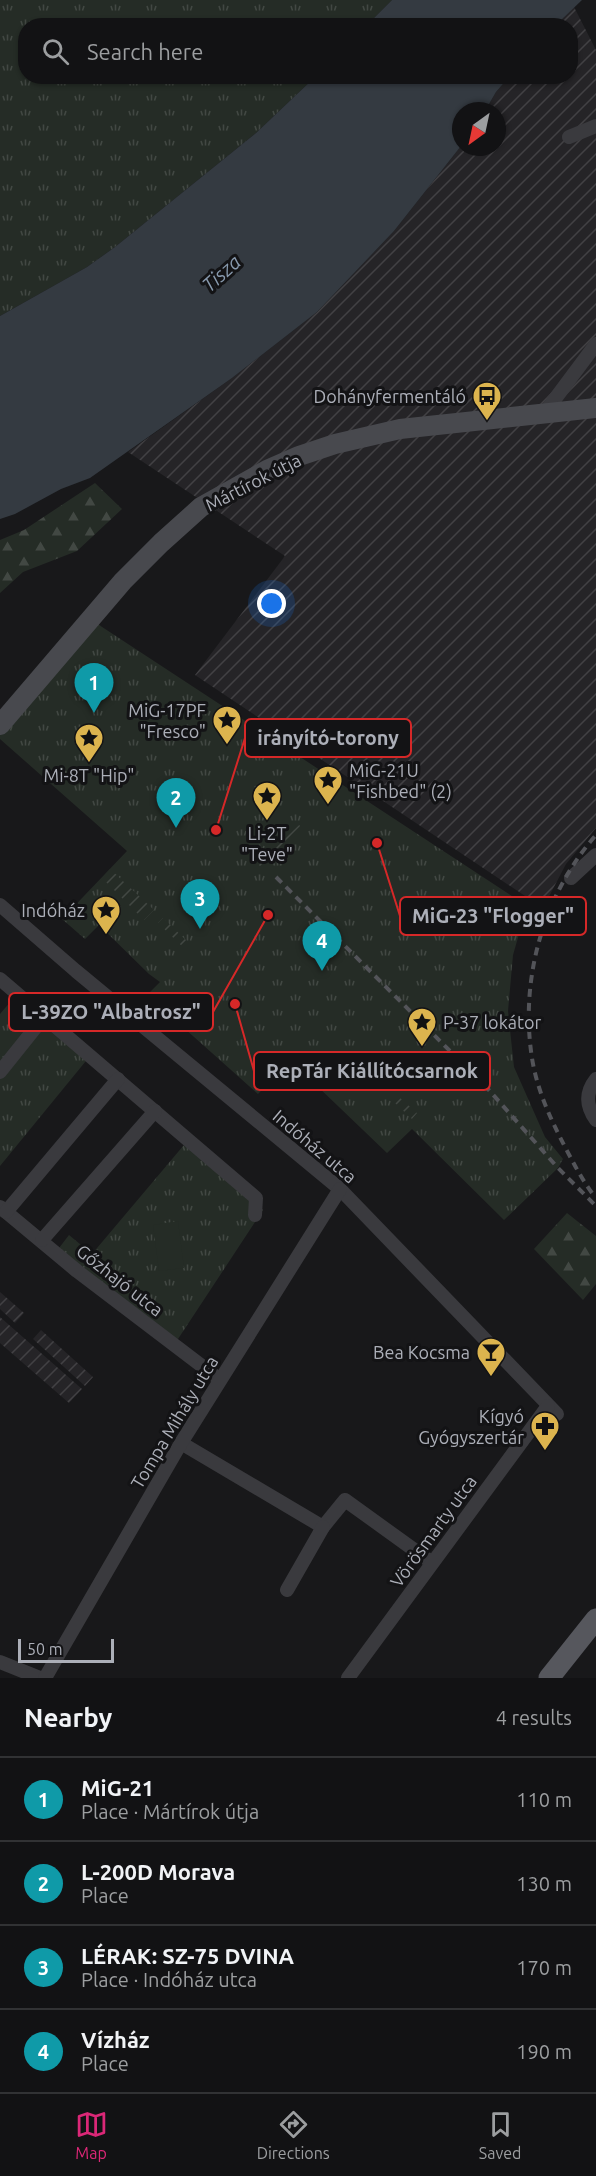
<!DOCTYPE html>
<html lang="en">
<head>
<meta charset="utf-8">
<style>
	:root { --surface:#121214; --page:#1f2022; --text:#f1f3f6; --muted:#9c9ea0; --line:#313234; --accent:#db2777 }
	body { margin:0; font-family:Ubuntu,sans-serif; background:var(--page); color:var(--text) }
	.compass { position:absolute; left:452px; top:102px; width:54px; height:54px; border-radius:50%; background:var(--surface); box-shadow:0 2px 4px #0004; rotate:213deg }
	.scale { position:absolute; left:18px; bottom:15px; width:96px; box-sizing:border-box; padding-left:6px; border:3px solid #acafb8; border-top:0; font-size:16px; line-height:21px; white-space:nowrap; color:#acafb8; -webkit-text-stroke:4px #131315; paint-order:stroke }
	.you { position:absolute; left:272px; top:604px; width:21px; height:21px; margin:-15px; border:4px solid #fff; border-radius:50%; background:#1a73e8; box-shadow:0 0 0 9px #1a73e833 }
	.badge { display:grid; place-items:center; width:39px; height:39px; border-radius:50%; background:var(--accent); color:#fff; font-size:20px; font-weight:700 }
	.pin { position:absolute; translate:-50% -50px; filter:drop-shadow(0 2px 3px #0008) }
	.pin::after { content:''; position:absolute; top:32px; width:21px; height:18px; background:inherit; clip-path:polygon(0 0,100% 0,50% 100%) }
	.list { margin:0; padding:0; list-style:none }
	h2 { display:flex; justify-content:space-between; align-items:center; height:78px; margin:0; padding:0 24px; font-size:26px }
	h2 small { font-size:20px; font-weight:400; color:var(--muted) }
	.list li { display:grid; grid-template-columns:39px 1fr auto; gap:18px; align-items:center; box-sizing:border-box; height:84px; padding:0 24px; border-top:2px solid var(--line) }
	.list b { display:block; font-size:22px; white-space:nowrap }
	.list p { margin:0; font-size:20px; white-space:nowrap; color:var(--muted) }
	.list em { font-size:20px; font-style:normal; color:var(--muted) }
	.icon { flex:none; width:33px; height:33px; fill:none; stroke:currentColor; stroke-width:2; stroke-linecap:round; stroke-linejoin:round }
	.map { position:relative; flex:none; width:596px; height:1678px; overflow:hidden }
	.search { position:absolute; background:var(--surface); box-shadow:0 2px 4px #0004; left:18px; right:18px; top:18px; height:66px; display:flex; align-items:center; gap:15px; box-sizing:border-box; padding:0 21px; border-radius:24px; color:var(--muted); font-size:22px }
	.sheet { height:414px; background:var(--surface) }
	nav { display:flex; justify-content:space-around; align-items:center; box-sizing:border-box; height:84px; border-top:2px solid var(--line); background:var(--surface); font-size:16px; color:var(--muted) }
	nav a { display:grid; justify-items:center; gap:3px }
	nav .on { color:var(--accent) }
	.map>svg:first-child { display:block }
</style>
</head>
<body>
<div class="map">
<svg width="596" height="1678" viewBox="0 0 596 1678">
	<defs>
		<pattern id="industrial-furrows" width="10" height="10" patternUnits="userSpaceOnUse" patternTransform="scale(1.5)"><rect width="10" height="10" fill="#252427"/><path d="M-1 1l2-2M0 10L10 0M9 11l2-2" fill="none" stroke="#424144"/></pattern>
		<pattern id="forest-firs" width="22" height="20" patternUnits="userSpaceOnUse" patternTransform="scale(1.5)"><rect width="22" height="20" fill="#252c26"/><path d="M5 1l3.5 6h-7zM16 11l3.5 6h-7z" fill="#424843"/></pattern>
		<pattern id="park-tufts" width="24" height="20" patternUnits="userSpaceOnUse" patternTransform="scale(1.5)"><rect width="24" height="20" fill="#252c26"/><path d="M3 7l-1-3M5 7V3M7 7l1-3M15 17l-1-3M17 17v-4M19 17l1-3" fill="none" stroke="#424843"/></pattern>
		<pattern id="garden-furrows" width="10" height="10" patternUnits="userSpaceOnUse" patternTransform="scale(1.5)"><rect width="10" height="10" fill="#252c26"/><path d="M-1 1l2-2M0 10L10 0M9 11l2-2" fill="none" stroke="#424843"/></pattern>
	</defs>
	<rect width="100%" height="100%" fill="#18181a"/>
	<g fill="url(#industrial-furrows)">
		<path d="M574 7 596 50V828L566 864 543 908 195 675 285 556 128 452 232 378 317 312 394 231 461 146 497 147V111H485L496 92 509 77 570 76V26L556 25Z"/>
		<path d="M0 1292 24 1313 15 1323 0 1309Z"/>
		<path d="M0 1317 82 1389 69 1403 0 1343Z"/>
		<path d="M41 1330 93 1377 85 1386 33 1339Z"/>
	</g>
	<g fill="url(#forest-firs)">
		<path d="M95 483 122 509 77 551 23 572 0 593V540L24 530Z"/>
		<path d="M567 1213 596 1236V1284L583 1300 534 1249Z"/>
	</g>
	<g fill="url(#park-tufts)">
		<path d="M0 0H392L367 25 26 26V76L315 77 256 133 115 247 87 267 0 316Z"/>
		<path d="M96 623 527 906 513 955 508 1011 514 1067 545 1137 563 1159 558 1168 504 1220 412 1129 387 1153 290 1060 258 1094 147 995 160 982 149 974 99 925 85 939 62 919 127 851 0 739V733Z"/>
		<path d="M17 994 90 1056 0 1166V1014Z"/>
		<path d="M189 1139 263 1210 178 1339 169 1340 56 1252 69 1235 92 1254Z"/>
	</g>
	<g fill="url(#garden-furrows)">
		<path d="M299 825 304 829 263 869 258 864Z"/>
		<path d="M110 869 154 910 144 920 102 878Z"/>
		<path d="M163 918 191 945 186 950 158 923Z"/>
		<path d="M348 1049 366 1066 361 1071 343 1054Z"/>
		<path d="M374 1073 392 1090 387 1095 369 1079Z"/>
		<path d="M399 1097 417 1113 412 1119 394 1102Z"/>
	</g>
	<path fill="#252c26" d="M178 1221 184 1268 159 1271 153 1225Z"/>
	<g fill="#343a41">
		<path d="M392 0H582L556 25H367Z"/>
		<path d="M315 77H509L496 92 485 111H461V146L394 231 317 312 232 378 90 478 61 489 15 514 0 519V316L87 267 115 247 256 133Z"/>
	</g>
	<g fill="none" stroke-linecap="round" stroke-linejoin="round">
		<g stroke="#3a3a3e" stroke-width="14">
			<path d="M569 137 596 126"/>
			<path d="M543 415 596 344"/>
			<path d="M571 878 596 855"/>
			<path d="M0 905 76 971 340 1189 557 1414"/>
			<path d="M0 979 256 1198 255 1215"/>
			<path d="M0 1072 36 1027"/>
			<path d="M596 1079C585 1093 586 1106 596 1120"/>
			<path d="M0 1207 77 1271 219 1379"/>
			<path d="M6 1212 118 1079"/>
			<path d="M42 1240 155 1111"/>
			<path d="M181 1443 323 1527 345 1500 431 1562"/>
			<path d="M287 1590 323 1527"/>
			<path d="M0 1662 40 1678"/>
			<path d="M45 1678 181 1443 340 1189"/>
			<path d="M348 1678 548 1406"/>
		</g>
		<path stroke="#48494e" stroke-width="20" d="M0 725 123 581 161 543 201 507 267 470 299 456 335 444 400 429 596 408"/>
		<path stroke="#56575d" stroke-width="21" d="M549 1678 596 1619"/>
		<g stroke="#535459" stroke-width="4" stroke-dasharray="8 6" stroke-linecap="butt">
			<path d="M276 877 488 1089 558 1168 596 1206"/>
			<path d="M592 1193C581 1178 573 1162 564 1145 549 1116 535 1085 531 1051 521 974 545 893 596 835"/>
		</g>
	</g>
	<defs>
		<g id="bus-pin" transform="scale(1.5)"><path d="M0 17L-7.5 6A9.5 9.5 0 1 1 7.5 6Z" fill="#dcb44e" stroke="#131315"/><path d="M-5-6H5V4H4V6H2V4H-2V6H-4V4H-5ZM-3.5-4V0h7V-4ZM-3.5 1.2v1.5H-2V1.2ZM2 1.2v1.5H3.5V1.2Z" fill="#111"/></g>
		<g id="sight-pin" transform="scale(1.5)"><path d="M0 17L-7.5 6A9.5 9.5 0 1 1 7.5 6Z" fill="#dcb44e" stroke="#131315"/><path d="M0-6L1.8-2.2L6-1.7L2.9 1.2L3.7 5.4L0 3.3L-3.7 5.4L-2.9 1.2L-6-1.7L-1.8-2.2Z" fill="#111"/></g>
		<g id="bar-pin" transform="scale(1.5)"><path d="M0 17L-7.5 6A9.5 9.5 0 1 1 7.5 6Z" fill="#dcb44e" stroke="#131315"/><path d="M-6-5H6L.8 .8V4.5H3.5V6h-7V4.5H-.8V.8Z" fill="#111"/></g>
		<g id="pharmacy-pin" transform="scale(1.5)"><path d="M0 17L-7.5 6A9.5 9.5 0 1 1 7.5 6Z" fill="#dcb44e" stroke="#131315"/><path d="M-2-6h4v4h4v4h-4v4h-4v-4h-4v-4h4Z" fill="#111"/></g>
	</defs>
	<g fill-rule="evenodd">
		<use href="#bus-pin" x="487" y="396"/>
		<use href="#sight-pin" x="227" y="720"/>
		<use href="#sight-pin" x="89" y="738"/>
		<use href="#sight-pin" x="328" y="780"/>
		<use href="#sight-pin" x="267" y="796"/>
		<use href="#sight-pin" x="106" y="910"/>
		<use href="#sight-pin" x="422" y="1022"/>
		<use href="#bar-pin" x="491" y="1352"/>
		<use href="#pharmacy-pin" x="545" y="1426"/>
	</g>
	<g text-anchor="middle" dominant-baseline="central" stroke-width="6" stroke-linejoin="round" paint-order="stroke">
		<g font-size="18" fill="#acafb8" stroke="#131315" text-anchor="end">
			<text x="466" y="396">Dohányfermentáló</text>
			<text x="206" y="710">MiG-17PF<tspan x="206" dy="21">"Fresco"</tspan></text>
			<text x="349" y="770" text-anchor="start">MiG-21U<tspan x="349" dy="21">"Fishbed" (2)</tspan></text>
			<text x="89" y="775" text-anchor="middle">Mi-8T "Hip"</text>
			<text x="267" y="833" text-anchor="middle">Li-2T<tspan x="267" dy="21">"Teve"</tspan></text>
			<text x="85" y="910">Indóház</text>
			<text x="443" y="1022" text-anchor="start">P-37 lokátor</text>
			<text x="470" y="1352">Bea Kocsma</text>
			<text x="524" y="1416">Kígyó<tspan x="524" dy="21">Gyógyszertár</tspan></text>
		</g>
		<g font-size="18" fill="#acafb8" stroke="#131315">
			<text transform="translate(253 482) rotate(-27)">Mártírok útja</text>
			<text transform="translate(315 1146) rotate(40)">Indóház utca</text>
			<text transform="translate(120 1280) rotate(38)">Gőzhajó utca</text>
			<text transform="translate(174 1422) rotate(-59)">Tompa Mihály utca</text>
			<text transform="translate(433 1531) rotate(-54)">Vörösmarty utca</text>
		</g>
		<g font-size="20" font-style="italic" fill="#889aae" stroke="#131315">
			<text transform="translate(221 273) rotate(-42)">Tisza</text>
		</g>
	</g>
	<path fill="none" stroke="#d62828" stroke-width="2" d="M216 830L245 738M377 843L400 916M268 915L213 1012M235 1004L254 1071"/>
	<g fill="#d62828" stroke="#131315" stroke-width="2">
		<circle cx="216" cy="830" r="6"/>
		<circle cx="377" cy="843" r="6"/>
		<circle cx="268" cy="915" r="6"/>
		<circle cx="235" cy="1004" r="6"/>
	</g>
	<g fill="#131315" stroke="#d62828" stroke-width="2">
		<rect x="245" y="719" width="166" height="38" rx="6"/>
		<rect x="400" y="897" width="186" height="38" rx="6"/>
		<rect x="9" y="993" width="204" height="38" rx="6"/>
		<rect x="254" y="1052" width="236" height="38" rx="6"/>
	</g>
	<g font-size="20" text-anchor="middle" font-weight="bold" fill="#acafb8">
		<text x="328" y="745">irányító-torony</text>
		<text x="493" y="923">MiG-23 "Flogger"</text>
		<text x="111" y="1019">L-39ZO "Albatrosz"</text>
		<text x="372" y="1078">RepTár Kiállítócsarnok</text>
	</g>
</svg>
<svg class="compass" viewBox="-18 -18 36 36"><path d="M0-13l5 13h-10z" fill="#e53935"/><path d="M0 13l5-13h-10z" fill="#9c9ea0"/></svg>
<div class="scale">50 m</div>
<div class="you"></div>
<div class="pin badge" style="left:94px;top:713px;background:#0f9aa8">1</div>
<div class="pin badge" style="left:176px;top:828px;background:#0f9aa8">2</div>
<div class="pin badge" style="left:200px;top:929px;background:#0f9aa8">3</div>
<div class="pin badge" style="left:322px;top:971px;background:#0f9aa8">4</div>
<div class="search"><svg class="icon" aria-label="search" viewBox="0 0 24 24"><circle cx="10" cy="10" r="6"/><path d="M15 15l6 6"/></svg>Search here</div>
</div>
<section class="sheet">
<h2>Nearby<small>4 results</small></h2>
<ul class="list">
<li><span class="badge" style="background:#0f9aa8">1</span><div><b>MiG-21</b><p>Place · Mártírok útja</p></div><em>110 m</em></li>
<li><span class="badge" style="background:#0f9aa8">2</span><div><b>L-200D Morava</b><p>Place</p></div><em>130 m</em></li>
<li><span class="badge" style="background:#0f9aa8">3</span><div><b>LÉRAK: SZ-75 DVINA</b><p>Place · Indóház utca</p></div><em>170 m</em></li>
<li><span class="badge" style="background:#0f9aa8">4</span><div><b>Vízház</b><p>Place</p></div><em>190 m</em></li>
</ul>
</section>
<nav>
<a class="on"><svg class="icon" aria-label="map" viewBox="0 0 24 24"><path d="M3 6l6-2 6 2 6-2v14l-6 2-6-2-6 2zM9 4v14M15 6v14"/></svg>Map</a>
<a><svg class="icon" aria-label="directions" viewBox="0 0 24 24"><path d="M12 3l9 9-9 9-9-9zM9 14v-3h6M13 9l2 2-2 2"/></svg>Directions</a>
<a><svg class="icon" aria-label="saved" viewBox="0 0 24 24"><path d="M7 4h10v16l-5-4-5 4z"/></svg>Saved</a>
</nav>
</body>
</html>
